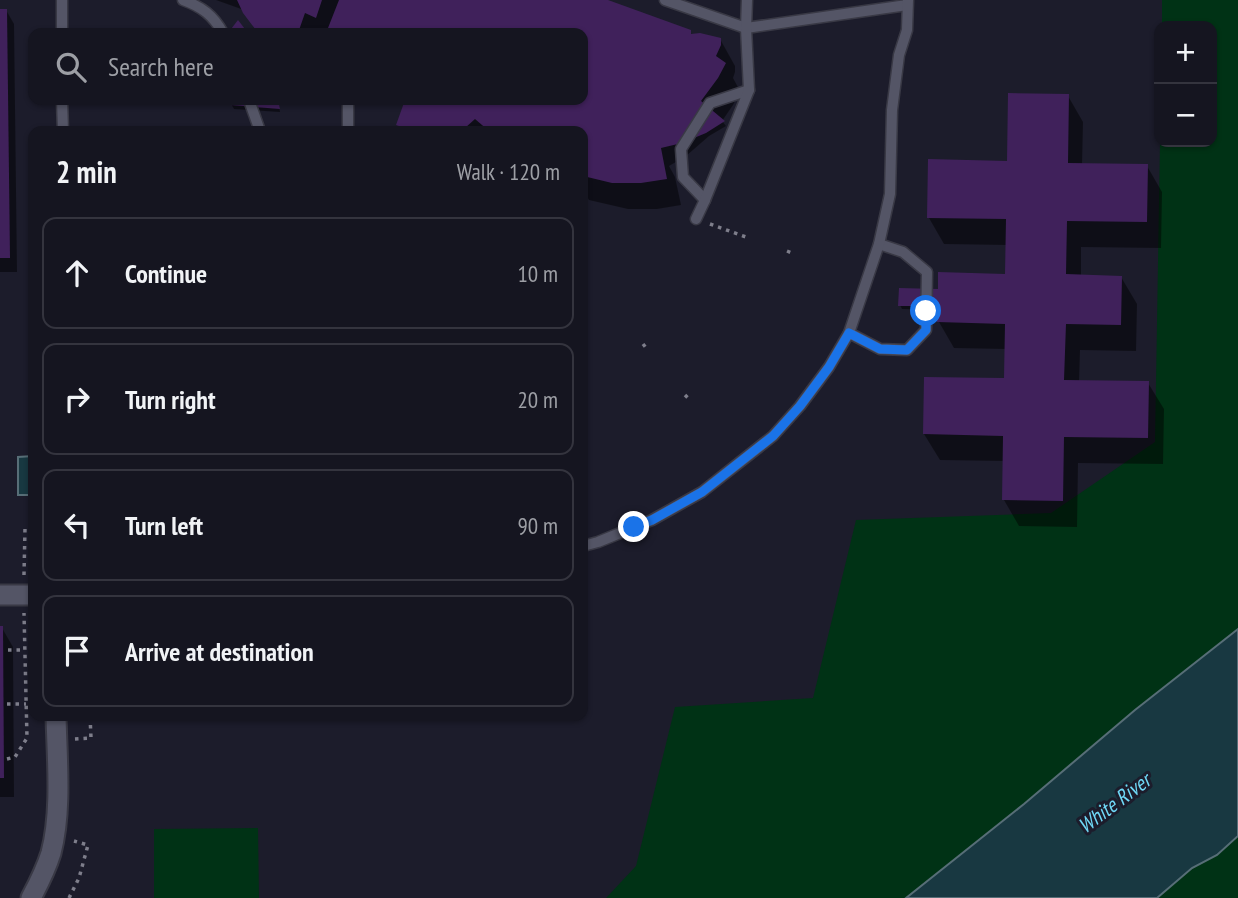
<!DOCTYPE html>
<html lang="en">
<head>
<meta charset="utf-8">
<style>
	:root { --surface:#151520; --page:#1e1e29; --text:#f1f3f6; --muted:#9d9fa5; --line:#34343e }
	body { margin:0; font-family:"PT Sans Narrow",sans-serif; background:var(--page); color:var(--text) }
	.controls { position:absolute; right:21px; top:21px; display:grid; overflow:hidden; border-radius:14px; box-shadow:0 2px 5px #0004 }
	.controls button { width:63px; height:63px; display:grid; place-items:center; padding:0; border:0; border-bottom:2px solid var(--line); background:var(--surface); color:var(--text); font:35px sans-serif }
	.stop { position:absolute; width:21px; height:21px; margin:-16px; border:5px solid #1a73e8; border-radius:50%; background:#fff }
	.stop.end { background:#1a73e8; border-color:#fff; box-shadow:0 2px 7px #0008 }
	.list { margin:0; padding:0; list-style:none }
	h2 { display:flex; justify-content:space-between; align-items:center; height:91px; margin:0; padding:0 28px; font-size:30px }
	h2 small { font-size:23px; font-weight:400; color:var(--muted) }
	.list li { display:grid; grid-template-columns:46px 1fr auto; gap:21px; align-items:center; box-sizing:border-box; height:112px; margin:0 14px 14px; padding:0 14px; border:2px solid var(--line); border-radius:14px }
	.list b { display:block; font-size:26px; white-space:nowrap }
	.list em { font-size:23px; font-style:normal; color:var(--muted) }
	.icon { flex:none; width:38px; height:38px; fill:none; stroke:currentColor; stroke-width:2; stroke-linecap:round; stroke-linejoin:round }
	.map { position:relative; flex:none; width:1238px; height:898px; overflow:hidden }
	.search { position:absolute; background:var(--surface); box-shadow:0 2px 5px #0004; left:28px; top:28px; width:560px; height:77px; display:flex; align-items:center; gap:18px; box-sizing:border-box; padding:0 24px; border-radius:14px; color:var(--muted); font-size:26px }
	.panel { position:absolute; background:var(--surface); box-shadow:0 2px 5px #0004; left:28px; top:126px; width:560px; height:595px; border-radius:14px }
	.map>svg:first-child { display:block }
</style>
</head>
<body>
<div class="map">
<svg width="1238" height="898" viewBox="0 0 1238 898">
	<rect width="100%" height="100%" fill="#1c1c2b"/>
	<g fill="#003215">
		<path d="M1162 0H1238V629L1135 710 1024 804 906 898H606L636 866 675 707 813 698 856 520 1051 513 1155 442 1160 142H1212V26H1162Z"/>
		<path d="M258 828 259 898H154V829Z"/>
		<path d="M1238 836V898H1157L1192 868 1217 855Z"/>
	</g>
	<g fill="#183841" stroke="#576e77" stroke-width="2">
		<path d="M33 456V495H18V457Z"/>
		<path d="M1238 629V836L1217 855 1192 868 1157 898H906L1024 804 1135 710Z"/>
	</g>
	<g fill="#0007">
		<path d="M216 0H603L690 32 692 35 720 39 735 66V72L733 78 740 91 733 105 722 121 726 126 709 136 686 156 669 166 675 177 681 205 657 209H628L589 200 585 193 583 197V131H402L398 125 405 104 394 100H583V33H257L244 10Z"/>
		<path d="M0 10H6L14 24 17 272H0Z"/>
		<path d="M1068 96 1083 122 1082 165 1147 166 1162 192 1161 248 1081 247V276L1121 277 1137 304 1136 351 1080 350 1079 382 1148 383 1164 409 1163 464 1078 463 1077 527 1019 526 1004 500 1005 461 940 460 924 434 1005 380 1006 349 954 348 939 322V310L902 309 900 305 939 291 1007 276 1008 245 944 244 929 218 1009 163Z"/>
		<path d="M229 100H278L280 112 234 109Z"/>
		<path d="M0 628H2L13 647 14 797H0Z"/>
	</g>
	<g fill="#40215b">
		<path d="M237 0H322L316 18 305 13 298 33H258L243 13Z"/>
		<path d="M339 0H608L691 30V34L700 33 721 38V45L716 56 726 63 718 78 701 101 725 121 706 133 682 143 661 148 667 179 641 183H612L583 176V131H489L475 119 465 128 469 131H412L396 125 405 100H583V33H342L328 28Z"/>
		<path d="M0 9H7L10 258H0Z"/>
		<path d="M238 20 248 33H228Z"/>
		<path d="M1008 93 1069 94 1068 163 1148 164 1147 222 1067 221 1066 274 1122 276 1121 325 1066 324 1064 380 1149 381 1148 438 1064 437 1063 501 1002 500 1003 436 923 434 924 377 1004 378 1005 324 937 322V306H898L899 288 938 289V272L1005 274 1006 219 927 218 928 159 1007 161Z"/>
		<path d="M227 100H278L280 109 230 105Z"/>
		<path d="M0 626H3L4 778H0Z"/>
	</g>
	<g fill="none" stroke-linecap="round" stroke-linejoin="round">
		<g stroke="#393945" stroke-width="13">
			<g id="service">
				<path d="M183 0C202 7 213 15 223 33"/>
				<path d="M665 0 746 28 907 5"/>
				<path d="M62 33V0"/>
				<path d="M62 100 63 131"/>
				<path d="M249 100 260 131"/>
				<path d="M348 104V131"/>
				<path d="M705 200 683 177 681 149 710 103 749 90"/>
				<path d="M696 219 705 200 749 90 746 28 747 0"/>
				<path d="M849 333 880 349 907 350 926 330 927 272 903 252 879 244"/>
				<path d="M583 546 598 542 652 520 702 492 773 436 800 406 829 367 849 333 879 244 890 194 892 110 899 55 907 30 908 0"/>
			</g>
		</g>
		<g stroke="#393945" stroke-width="23">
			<g id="minor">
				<path d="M0 595H33"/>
				<path d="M31 898C39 883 46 869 51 853 62 811 57 759 56 716"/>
			</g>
		</g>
		<g stroke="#7e7e8b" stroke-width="3.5" stroke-dasharray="3.5 5" stroke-linecap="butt">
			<path d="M710 224 746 237"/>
			<path d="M787 251 792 253"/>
			<path d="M643 344 647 349"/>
			<path d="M685 395 690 400"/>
			<path d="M24 575 25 529H33"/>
			<path d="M8 650H25"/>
			<path d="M7 704H26"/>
			<path d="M75 739 91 738 90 716"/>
			<path d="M7 759 15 757 27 738 24 613"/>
			<path d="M69 898 79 878 88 845 74 841"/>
		</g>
		<use href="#service" stroke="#545566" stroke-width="10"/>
		<use href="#minor" stroke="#545566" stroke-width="19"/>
	</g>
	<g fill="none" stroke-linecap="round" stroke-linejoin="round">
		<path stroke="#1a73e8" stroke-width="9" d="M634 527 652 520 702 492 773 436 800 406 829 367 849 333 880 349 907 350 926 330V311"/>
	</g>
	<g text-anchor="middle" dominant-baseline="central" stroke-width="6" stroke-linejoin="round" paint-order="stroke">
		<g font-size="21" font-style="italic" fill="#6fd8f6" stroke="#1c1c2b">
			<text transform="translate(1114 803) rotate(-37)">White River</text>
		</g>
	</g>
</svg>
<div class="controls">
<button>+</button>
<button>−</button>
</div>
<div class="stop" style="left:926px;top:311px"></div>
<div class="stop end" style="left:634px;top:527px"></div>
<div class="search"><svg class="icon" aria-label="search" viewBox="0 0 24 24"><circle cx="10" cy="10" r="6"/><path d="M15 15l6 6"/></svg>Search here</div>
<section class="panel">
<h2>2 min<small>Walk · 120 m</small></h2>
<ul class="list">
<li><svg class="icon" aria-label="ahead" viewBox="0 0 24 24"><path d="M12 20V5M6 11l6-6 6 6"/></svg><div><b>Continue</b></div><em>10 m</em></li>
<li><svg class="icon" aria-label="right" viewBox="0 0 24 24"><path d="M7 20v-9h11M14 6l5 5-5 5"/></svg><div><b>Turn right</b></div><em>20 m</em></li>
<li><svg class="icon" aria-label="left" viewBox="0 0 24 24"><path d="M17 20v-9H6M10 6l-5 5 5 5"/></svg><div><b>Turn left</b></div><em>90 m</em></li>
<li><svg class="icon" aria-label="arrive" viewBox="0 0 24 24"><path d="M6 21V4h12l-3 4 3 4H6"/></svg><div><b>Arrive at destination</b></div></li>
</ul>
</section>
</div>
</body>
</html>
